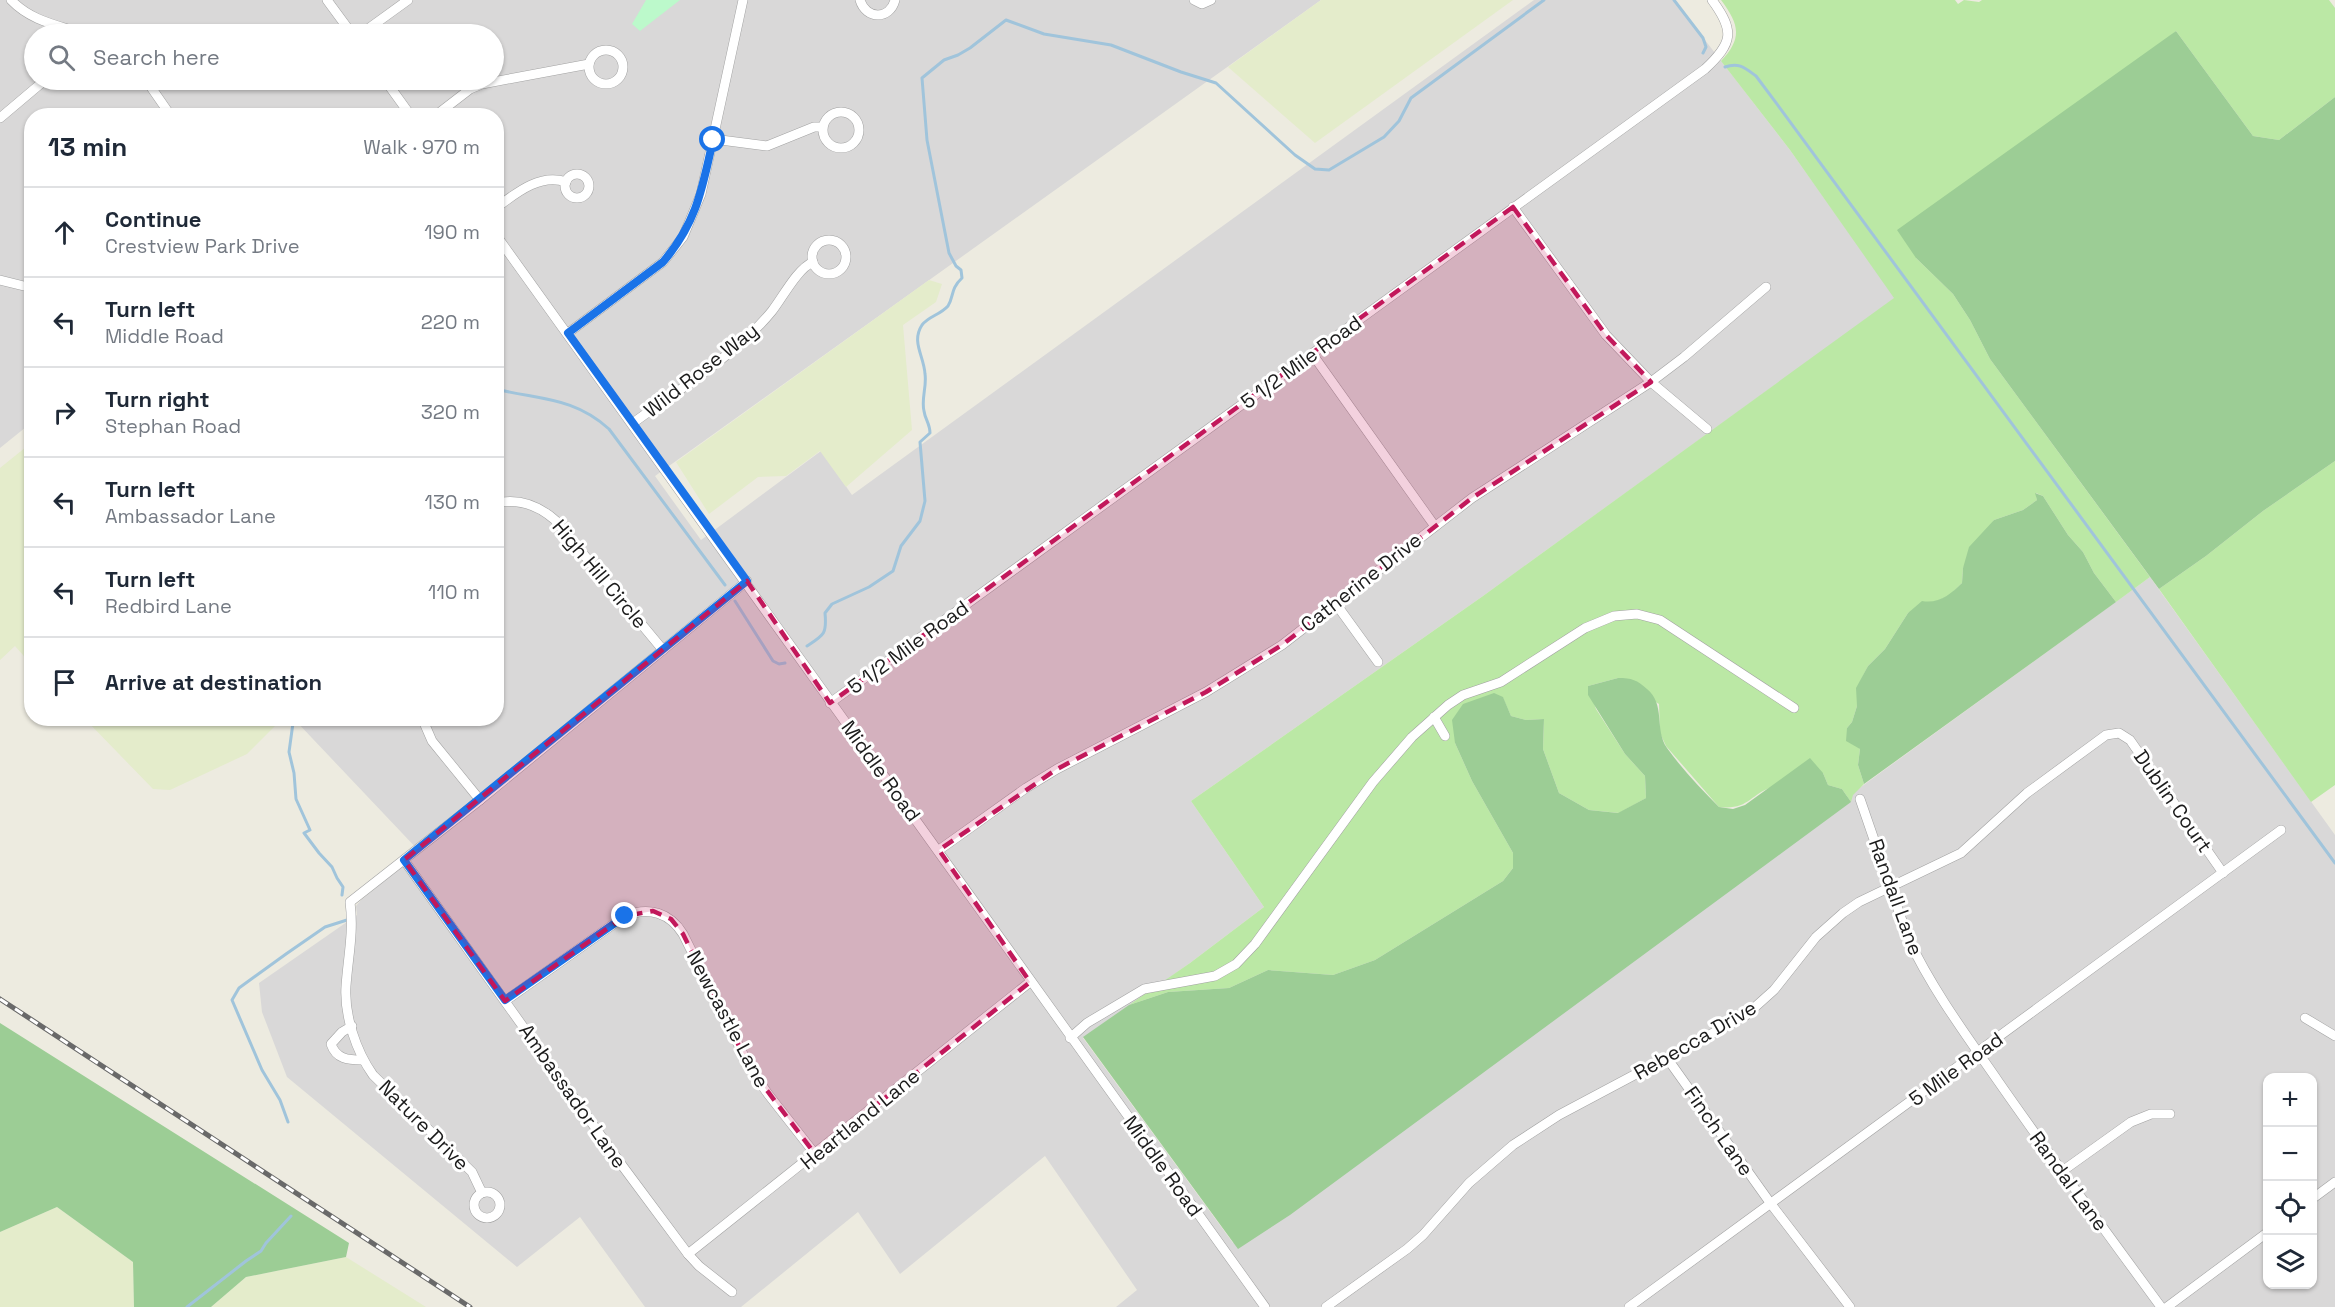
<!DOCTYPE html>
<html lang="en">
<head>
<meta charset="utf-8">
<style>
	:root { --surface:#fff; --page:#f6f6f7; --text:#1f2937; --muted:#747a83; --line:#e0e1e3 }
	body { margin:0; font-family:"Space Grotesk",sans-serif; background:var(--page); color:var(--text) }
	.controls { position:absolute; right:18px; bottom:18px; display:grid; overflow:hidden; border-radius:12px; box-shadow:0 2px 4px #0004 }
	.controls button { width:54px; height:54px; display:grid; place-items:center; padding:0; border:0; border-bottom:2px solid var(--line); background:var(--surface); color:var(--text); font:30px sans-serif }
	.stop { position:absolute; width:18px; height:18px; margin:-14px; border:4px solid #1a73e8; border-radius:50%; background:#fff }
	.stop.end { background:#1a73e8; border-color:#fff; box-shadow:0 2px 6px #0008 }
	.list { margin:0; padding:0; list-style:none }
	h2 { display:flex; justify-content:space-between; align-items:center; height:78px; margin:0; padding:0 24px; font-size:26px }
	h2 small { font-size:20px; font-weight:400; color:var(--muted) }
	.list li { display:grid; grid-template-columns:39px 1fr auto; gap:18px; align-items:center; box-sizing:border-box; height:90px; padding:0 24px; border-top:2px solid var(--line) }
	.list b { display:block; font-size:22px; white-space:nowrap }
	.list p { margin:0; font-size:20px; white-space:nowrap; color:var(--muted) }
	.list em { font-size:20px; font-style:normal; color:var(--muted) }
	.icon { flex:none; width:33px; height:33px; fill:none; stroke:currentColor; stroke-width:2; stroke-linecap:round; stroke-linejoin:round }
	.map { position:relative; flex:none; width:2335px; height:1307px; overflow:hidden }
	.search { position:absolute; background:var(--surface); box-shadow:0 2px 4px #0004; left:24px; top:24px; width:480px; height:66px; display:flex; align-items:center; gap:15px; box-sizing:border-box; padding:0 21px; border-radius:33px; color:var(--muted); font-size:22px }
	.panel { position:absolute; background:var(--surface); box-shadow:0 2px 4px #0004; left:24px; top:108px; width:480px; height:618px; border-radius:24px }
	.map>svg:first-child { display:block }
</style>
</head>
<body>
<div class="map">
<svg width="2335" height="1307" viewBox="0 0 2335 1307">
	<rect width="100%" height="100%" fill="#edebe0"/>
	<path fill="#d9d8d8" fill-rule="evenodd" d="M0 0H1321L655 476 701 540 821 451 852 495 1534 0H1674L1790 150 1895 298 1483 596 1191 801 1264 907 1190 963 1083 1038 1233 1243 2150 577 2335 835V1307H1116L1137 1290 1045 1156 900 1274 858 1212 741 1307H645L580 1217 517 1267 287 1077 262 1012 259 983 357 915 356 906 361 900 420 852 294 719 496 718V116H32L31 423 0 448ZM34 34H494V80H34ZM2268 1078H2312V1284H2268Z"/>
	<g fill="#e4eccb">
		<path d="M1321 0H1513L1315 143 1228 67Z"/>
		<path d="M929 280 942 284 936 302 903 325 912 430 846 487 820 451 786 476 758 477 709 514 676 462Z"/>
		<path d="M31 443V664L15 646 0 660V468Z"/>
		<path d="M272 718 275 726 247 754 170 790 153 789 85 719Z"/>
		<path d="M57 1207 133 1262 134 1307H0V1232Z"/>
		<path d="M346 1257 426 1307H211L246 1277Z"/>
	</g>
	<g fill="#bbe8a5">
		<path d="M1721 0H1955L1958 4 1964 0 1979 2 1982 0H2329L2335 8V97L2279 140 2253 136 2176 31 1916 258 1953 294 1970 320 1990 359 2150 577 2116 602 2094 573 2083 552 2068 535 2043 496 2036 493 2037 500 2023 510 1994 520 1963 568 1962 583 1949 596 1908 613 1885 649 1868 666 1857 688V706L1852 722 1847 728 1860 749 1858 765 1864 784 1853 795 1851 802 1842 789 1828 785 1823 773C1806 778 1788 782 1772 787 1749 795 1749 810 1719 807L1666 746 1660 733 1659 704 1618 678 1588 686 1596 709 1625 754 1645 776 1646 798 1619 813 1589 810 1559 793 1543 749 1544 719 1526 720 1511 716 1503 698 1455 743 1472 781 1513 853V868L1503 881 1375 960 1333 975 1268 970 1229 988 1168 992 1129 1005 1190 963 1264 907 1191 801 1483 596 1894 298 1790 150 1721 61C1743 38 1739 24 1721 0Z"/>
		<path d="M2335 461V785L2311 802 2159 589 2206 556 2263 511Z"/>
	</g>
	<g fill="#9ccd95">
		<path d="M2176 31 2253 136 2279 140 2335 97V461L2263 511 2206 556 2159 589 1990 359 1970 320 1953 294 1916 258 1897 230Z"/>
		<path d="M2035 493 2043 496 2068 535 2083 552 2094 573 2116 602 1864 784 1858 765 1860 749 1846 741 1847 728 1852 722 1857 706 1856 688 1868 666 1885 649 1908 613 1922 601C1939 604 1951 594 1962 583L1963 568 1969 547 1994 520 2023 510 2037 500Z"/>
		<path d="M1618 678C1632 678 1637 680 1647 689 1666 705 1654 729 1667 748 1682 769 1701 789 1719 807L1733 809 1745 805 1810 758 1823 773 1828 785 1842 789 1851 802 1290 1215 1238 1249 1083 1037 1129 1005 1168 992 1229 988 1268 970 1333 975 1375 960 1503 881 1513 868V853L1472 781 1455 743 1452 720 1463 704 1494 693 1503 697 1511 716 1526 720 1544 719 1543 749 1559 793 1589 810 1618 813 1646 798 1645 776 1625 754 1588 695V686Z"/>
		<path d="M0 1023 349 1243 346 1257 246 1277 211 1307H134L133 1262 57 1207 0 1232Z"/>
	</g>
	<path fill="#bcf9cb" d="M646 0H680L640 31 632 24Z"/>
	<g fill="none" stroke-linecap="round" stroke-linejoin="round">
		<g stroke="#a0c4db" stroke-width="3">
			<path d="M1674 0 1703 38 1706 47 1703 53"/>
			<path d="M1725 67C1739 62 1745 68 1756 76 1951 337 2142 601 2335 863"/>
			<path d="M496 389C540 400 574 397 609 429L725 585"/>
			<path d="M735 601 773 661 779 664 785 663"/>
			<path d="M807 646C824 635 827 634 825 613L832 604 869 587 893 571 901 546 920 521 925 501 920 442 930 433C930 424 925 419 924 411 921 399 927 386 925 374 924 356 911 342 922 325 929 316 940 315 948 306 954 297 950 289 962 278L961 270 956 266 949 253 927 140 922 78 944 60 958 55 970 48 1006 20 1044 34 1111 45 1181 72 1216 83 1295 155 1315 169 1329 170 1384 137 1399 121 1411 98 1544 0"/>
			<path d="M298 718 293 723 289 752 294 773 296 799 310 830 304 833 319 853 332 867 337 878 343 887 342 895"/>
			<path d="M288 1122 280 1100 262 1070 232 1000 239 988 286 954 325 927 347 920"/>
			<path d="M187 1307 246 1261 261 1251 266 1243 291 1216"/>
		</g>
		<g stroke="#a2a2a2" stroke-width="10">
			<g id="minor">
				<path d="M11 0C31 21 57 25 84 34"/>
				<path d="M327 0 352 34"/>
				<path d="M860 0C866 20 890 20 895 0"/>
				<path d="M1194 0 1202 4 1211 0"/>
				<path d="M361 34 408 0"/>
				<circle cx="606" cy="67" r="17"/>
				<path d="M146 80 171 116"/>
				<path d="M385 80 411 116"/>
				<circle cx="841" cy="130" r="18"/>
				<path d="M435 116 470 89 482 84 589 64"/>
				<path d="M0 118 45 80"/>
				<path d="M713 139 767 146 814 127H822"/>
				<circle cx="577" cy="186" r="12"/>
				<path d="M1513 207 1606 335 1651 382 1707 429"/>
				<path d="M496 208C516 193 540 173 566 182"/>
				<path d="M496 235C754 591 1007 951 1265 1307"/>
				<circle cx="829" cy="257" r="17"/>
				<path d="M0 280 32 288"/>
				<path d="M568 333 663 262 683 237 701 194 743 0"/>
				<path d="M1313 355 1434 525"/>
				<path d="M633 423C678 390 737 354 772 311 783 297 797 269 813 262"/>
				<path d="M496 503C519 498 538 505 555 520L663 650"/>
				<path d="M1336 604 1378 662"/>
				<path d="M830 703 1705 69C1733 43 1735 31 1712 0"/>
				<path d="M1434 717 1445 736"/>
				<path d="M422 718 432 741 480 800"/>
				<path d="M1860 799 1908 938C1932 989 1966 1035 1998 1081 2051 1157 2106 1232 2161 1307"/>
				<path d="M939 850 1026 788 1057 769 1206 692 1282 645 1472 498 1651 382 1684 357 1766 287"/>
				<path d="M404 860 624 1168 688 1254 699 1266 732 1292"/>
				<path d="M505 1001 625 916C649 906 670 913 683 934L750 1068 768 1094 815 1154"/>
				<path d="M2305 1018 2335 1036"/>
				<path d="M352 1026 342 1032 331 1044C336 1059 348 1060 362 1060"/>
				<path d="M1070 1038 1087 1023 1144 989 1215 976 1236 964 1255 944 1373 782 1412 737 1448 705 1463 695 1501 682 1585 628 1614 616 1637 614 1660 620 1794 708"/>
				<path d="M1667 1058 1771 1204 1850 1307"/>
				<path d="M2061 1172 2131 1122 2151 1114H2170"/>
				<circle cx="487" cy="1205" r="13"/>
				<path d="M482 1193 472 1172 373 1075C356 1051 344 1015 346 986 348 957 354 932 350 902L480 800 747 581"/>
				<path d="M2312 1199 2335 1182"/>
				<path d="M688 1254 1030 982"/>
				<path d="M1326 1307 1407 1249 1423 1235 1469 1183 1513 1145 1559 1115 1745 1016 1774 990 1816 937 1843 913 1859 902 1961 853 2027 793 2106 735 2119 733 2130 740 2223 873"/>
				<path d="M1629 1307 2281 830"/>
				<path d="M2167 1307 2268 1232"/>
			</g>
		</g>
		<use href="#minor" stroke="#fff" stroke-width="9"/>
		<g stroke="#696969" stroke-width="5">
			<path id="rail" d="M0 999 470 1307"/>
		</g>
		<use href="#rail" stroke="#fff" stroke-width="3" stroke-dasharray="9" stroke-linecap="butt"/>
	</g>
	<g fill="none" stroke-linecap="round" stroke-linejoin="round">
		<path stroke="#1a73e8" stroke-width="8" d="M625 916 505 1000 404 860 747 581 568 333 663 262C697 222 702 189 713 140"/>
	</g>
	<path fill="#c2185b" fill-opacity="0.2" stroke="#c2185b" stroke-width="4.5" stroke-dasharray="12 8" stroke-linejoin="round" d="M1513 207 1606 335 1651 382 1472 498 1282 645 1206 692 1057 769 939 850 1030 982 815 1154 750 1068 683 934 671 919 653 911 625 916 505 1001 404 860 747 581 830 703Z"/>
	<g text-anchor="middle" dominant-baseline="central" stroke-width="6" stroke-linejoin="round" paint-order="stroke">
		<g font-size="20" fill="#1b1b1b" stroke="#fff">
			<text transform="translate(1301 362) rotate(-36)">5 1/2 Mile Road</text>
			<text transform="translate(701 370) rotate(-38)">Wild Rose Way</text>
			<text transform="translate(600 574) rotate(50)">High Hill Circle</text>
			<text transform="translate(1361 582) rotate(-38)">Catherine Drive</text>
			<text transform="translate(908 647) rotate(-36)">5 1/2 Mile Road</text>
			<text transform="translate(881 771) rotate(54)">Middle Road</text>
			<text transform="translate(2173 801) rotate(55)">Dublin Court</text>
			<text transform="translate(1896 897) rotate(70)">Randall Lane</text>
			<text transform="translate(728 1019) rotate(62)">Newcastle Lane</text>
			<text transform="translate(1695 1040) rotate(-30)">Rebecca Drive</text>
			<text transform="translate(1956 1069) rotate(-36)">5 Mile Road</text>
			<text transform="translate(573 1096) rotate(55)">Ambassador Lane</text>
			<text transform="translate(860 1119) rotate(-39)">Heartland Lane</text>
			<text transform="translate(424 1125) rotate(45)">Nature Drive</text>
			<text transform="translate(1719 1131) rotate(55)">Finch Lane</text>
			<text transform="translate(1163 1166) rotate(54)">Middle Road</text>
			<text transform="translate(2069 1181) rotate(54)">Randal Lane</text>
		</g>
	</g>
</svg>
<div class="controls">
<button>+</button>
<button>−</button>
<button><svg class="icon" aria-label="locate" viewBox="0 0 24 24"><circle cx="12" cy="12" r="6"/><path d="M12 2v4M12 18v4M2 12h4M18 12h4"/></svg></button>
<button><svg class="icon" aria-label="layers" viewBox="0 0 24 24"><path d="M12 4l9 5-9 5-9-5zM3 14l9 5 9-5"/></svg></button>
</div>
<div class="stop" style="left:713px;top:140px"></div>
<div class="stop end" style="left:625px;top:916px"></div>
<div class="search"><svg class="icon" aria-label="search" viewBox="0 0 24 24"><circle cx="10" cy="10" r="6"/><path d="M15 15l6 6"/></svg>Search here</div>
<section class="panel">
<h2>13 min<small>Walk · 970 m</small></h2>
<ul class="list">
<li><svg class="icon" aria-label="ahead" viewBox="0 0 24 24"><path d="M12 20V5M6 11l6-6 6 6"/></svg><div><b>Continue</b><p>Crestview Park Drive</p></div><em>190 m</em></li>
<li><svg class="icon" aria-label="left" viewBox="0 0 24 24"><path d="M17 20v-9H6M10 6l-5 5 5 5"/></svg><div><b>Turn left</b><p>Middle Road</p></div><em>220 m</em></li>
<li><svg class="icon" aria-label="right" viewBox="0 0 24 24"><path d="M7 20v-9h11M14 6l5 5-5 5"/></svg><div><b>Turn right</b><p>Stephan Road</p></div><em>320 m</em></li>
<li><svg class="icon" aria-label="left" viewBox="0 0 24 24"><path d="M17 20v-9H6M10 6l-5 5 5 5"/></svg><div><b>Turn left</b><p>Ambassador Lane</p></div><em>130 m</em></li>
<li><svg class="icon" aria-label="left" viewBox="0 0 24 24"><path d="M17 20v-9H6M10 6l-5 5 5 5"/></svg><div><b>Turn left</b><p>Redbird Lane</p></div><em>110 m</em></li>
<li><svg class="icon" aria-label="arrive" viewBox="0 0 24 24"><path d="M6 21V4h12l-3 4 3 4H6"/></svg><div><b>Arrive at destination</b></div></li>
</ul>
</section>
</div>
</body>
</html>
